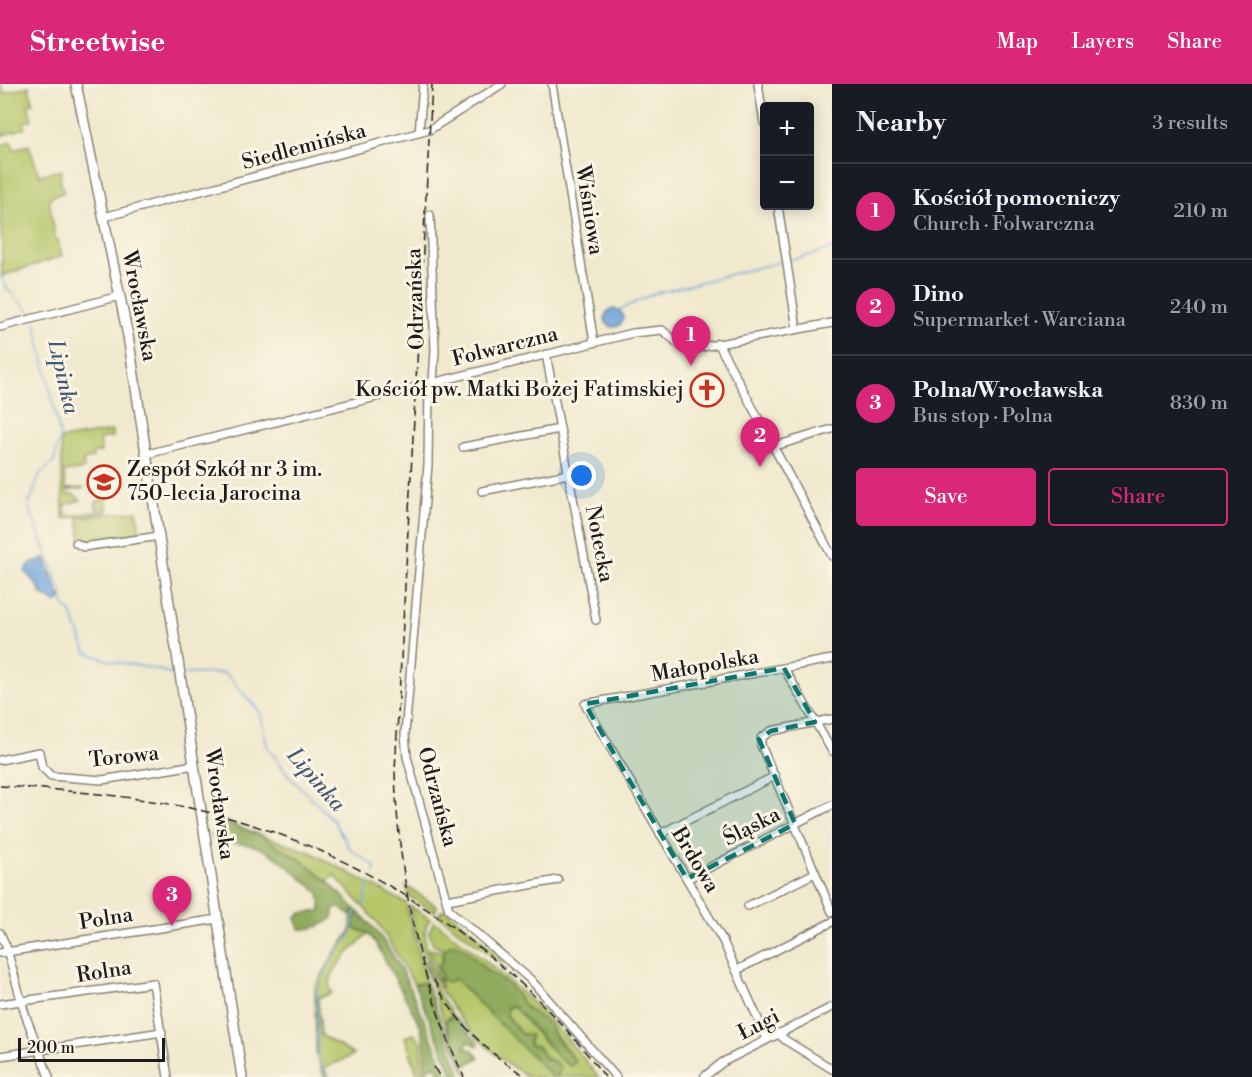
<!DOCTYPE html>
<html lang="en">
<head>
<meta charset="utf-8">
<style>
	:root { --surface:#171b24; --page:#242831; --text:#f1f3f6; --muted:#9ea1a6; --line:#363941; --accent:#db2777 }
	body { margin:0; font-family:"Libre Bodoni",serif; background:var(--page); color:var(--text) }
	.controls { position:absolute; right:18px; top:18px; display:grid; overflow:hidden; border-radius:6px; box-shadow:0 3px 15px #0003 }
	.controls button { width:54px; height:54px; display:grid; place-items:center; padding:0; border:0; border-bottom:2px solid var(--line); background:var(--surface); color:var(--text); font:30px sans-serif }
	.scale { position:absolute; left:18px; bottom:15px; width:147px; box-sizing:border-box; padding-left:6px; border:3px solid #1c1c1c; border-top:0; font-size:16px; line-height:21px; white-space:nowrap; color:#1c1c1c; -webkit-text-stroke:4px #fcf5e5; paint-order:stroke }
	.you { position:absolute; left:582px; top:392px; width:21px; height:21px; margin:-15px; border:4px solid #fff; border-radius:50%; background:#1a73e8; box-shadow:0 0 0 9px #1a73e833 }
	.badge { display:grid; place-items:center; width:39px; height:39px; border-radius:50%; background:var(--accent); color:#fff; font-size:20px; font-weight:700 }
	.pin { position:absolute; translate:-50% -50px; filter:drop-shadow(0 2px 3px #0008) }
	.pin::after { content:''; position:absolute; top:32px; width:21px; height:18px; background:inherit; clip-path:polygon(0 0,100% 0,50% 100%) }
	.list { margin:0; padding:0; list-style:none }
	h2 { display:flex; justify-content:space-between; align-items:center; height:78px; margin:0; padding:0 24px; font-size:26px }
	h2 small { font-size:20px; font-weight:400; color:var(--muted) }
	.list li { display:grid; grid-template-columns:39px 1fr auto; gap:18px; align-items:center; box-sizing:border-box; height:96px; padding:0 24px; border-top:2px solid var(--line) }
	.list b { display:block; font-size:22px; white-space:nowrap }
	.list p { margin:0; font-size:20px; white-space:nowrap; color:var(--muted) }
	.list em { font-size:20px; font-style:normal; color:var(--muted) }
	.actions { display:flex; gap:12px; padding:18px 24px }
	.actions a { flex:1; padding:14px 0; border:2px solid var(--accent); border-radius:6px; text-align:center; font-size:21px; color:var(--accent) }
	.actions .main { background:var(--accent); color:#fff }
	.map { position:relative; flex:none; width:832px; height:993px; overflow:hidden }
	header { display:flex; align-items:center; gap:36px; box-sizing:border-box; height:84px; padding:0 30px; background:var(--accent); color:#fff }
	header strong { font-size:28px }
	nav { display:flex; gap:33px; margin-inline-start:auto; font-size:21px }
	main { display:flex }
	aside { flex:1; background:var(--surface) }
	.map>svg:first-child { display:block }
</style>
</head>
<body>
<header>
<strong>Streetwise</strong>
<nav><a>Map</a><a>Layers</a><a>Share</a></nav>
</header>
<main>
<div class="map">
<svg width="832" height="993" viewBox="0 0 832 993">
	<rect width="100%" height="100%" fill="#fcf5e5"/>
	<filter id="ink" filterUnits="userSpaceOnUse"><feTurbulence type="fractalNoise" baseFrequency=".0167" numOctaves="2"/><feDisplacementMap in="SourceGraphic" scale="12" xChannelSelector="R" yChannelSelector="G"/><feConvolveMatrix kernelMatrix="1 2 1 2 8 2 1 2 1" color-interpolation-filters="sRGB"/></filter>
	<filter id="wash" filterUnits="userSpaceOnUse"><feTurbulence type="fractalNoise" baseFrequency=".008" numOctaves="4" result="noise"/><feDisplacementMap in="SourceGraphic" scale="24" xChannelSelector="R" yChannelSelector="G"/><feGaussianBlur stdDeviation="1.35" result="paint"/><feColorMatrix in="noise" values="0 0 0 0 0 0 0 0 0 0 0 0 0 0 0 0 0 1.4 0 .05"/><feComposite in="paint" operator="in"/></filter>
	<g filter="url(#wash)">
		<rect width="100%" height="100%" fill="#f0e9cd"/>
		<g fill="#b5c669" stroke="#687142" stroke-width="1.5">
			<path d="M0 0 5 9 29 2 33 19 28 21 32 36 24 38 25 44 0 52Z"/>
			<path d="M11 58 14 66 29 61 39 91 62 86 60 96 64 108 49 114 55 154 58 156 62 172 2 192 0 62Z"/>
			<path d="M112 347 113 353 100 355 101 368 93 369V374L83 376 84 385 64 388 66 405 84 404 66 407 67 411 73 410 81 416 65 421 66 432 106 426 105 422 97 425 95 422 96 418 103 415 97 396 103 395 108 428 63 435 61 355Z"/>
			<path d="M137 427 140 448 81 457 78 434Z"/>
			<path d="M233 741 312 769 406 819 426 899 414 900 378 839 334 791 328 797 297 773Z"/>
			<path d="M406 802 437 822 435 828 410 813Z"/>
			<path d="M410 822 430 835C417 849 434 889 442 904L430 865 443 868 440 886 441 890 454 894 553 993C546 993 536 993 530 993 521 990 510 981 503 976 454 939 420 882 410 822Z"/>
			<path d="M355 825 359 829 355 832 368 849C356 863 321 890 332 909L318 914 321 951 354 971 324 984 329 993H324L316 969 315 904 335 868 351 847V832Z"/>
			<path d="M443 826H446L506 876 502 879 438 831Z"/>
			<path d="M434 837C496 882 552 931 598 993H557L556 981C545 975 540 965 529 961L530 951 521 950 507 931V923H514L546 960 570 982 572 973 545 938 527 924 509 901 486 886 457 860 444 866 433 861 429 848Z"/>
			<path d="M423 876 440 912 453 932 447 934V942L468 993 449 952Z"/>
			<path d="M414 950 422 960 421 993H418L405 953Z"/>
		</g>
		<g fill="#90ab5d" stroke="#56643c" stroke-width="1.5">
			<path d="M219 737C272 752 318 784 355 825L351 832 340 823 333 825V834C324 841 312 846 300 845L296 834 301 829 321 827 319 809C299 794 278 769 254 762 239 758 230 761 212 754L211 752Z"/>
			<path d="M359 829C402 866 425 942 448 993H442L435 982 427 985 428 993H424L425 962 420 941 375 858 368 849 355 845V835Z"/>
			<path d="M452 860H457L468 868 486 886 509 901 527 924 550 941 553 950 575 977 574 980 570 982 562 977 514 923H507V931L521 950 530 951 529 961 538 962 545 975 554 977 561 984 557 993H553L455 895 449 898 441 896 442 889 437 882 442 879 444 866Z"/>
			<path d="M426 899 462 993H454L414 900Z"/>
			<path d="M453 932 479 960 477 962 468 957 465 964 473 966 479 974 463 983 445 937Z"/>
		</g>
		<g fill="#70a5dd" stroke="#46607c" stroke-width="1.5">
			<circle cx="614" cy="234" r="9"/>
			<path d="M45 474 61 515 56 519 40 509 39 504 25 487 31 479Z"/>
		</g>
		<g fill="none" stroke-linecap="round" stroke-linejoin="round">
			<g stroke="#70a5dd" stroke-width="1.5">
				<path d="M790 176 832 165"/>
				<path d="M0 191 9 207 33 231"/>
				<path d="M619 226 653 210 784 177"/>
				<path d="M29 420 40 390 54 378 60 351 35 237"/>
				<path d="M29 424 62 508 63 519 72 531 86 568 110 577 156 585 175 591"/>
				<path d="M186 590 225 589 260 628 267 662 288 691 333 736 351 766 375 782 374 789"/>
				<path d="M364 821 369 799"/>
				<path d="M327 993 318 974 317 908 330 878 353 847V833L356 828"/>
			</g>
		</g>
	</g>
	<g filter="url(#ink)">
		<g fill="none" stroke-linecap="round" stroke-linejoin="round">
			<g stroke="#868274" stroke-width="10">
				<g id="minor">
					<path d="M552 0 594 258"/>
					<path d="M758 0 764 39"/>
					<path d="M419 49 423 0"/>
					<path d="M778 122 797 245"/>
					<path d="M430 131 435 266 433 298"/>
					<path d="M104 133 429 46 502 0"/>
					<path d="M0 243 120 212"/>
					<path d="M718 259 832 472"/>
					<path d="M546 270 596 536"/>
					<path d="M429 299 428 381 405 650 407 673 449 826 531 896 616 993"/>
					<path d="M463 363 560 345"/>
					<path d="M772 363 832 345"/>
					<path d="M147 370 633 249 662 246 686 266 832 239"/>
					<path d="M482 407 568 390"/>
					<path d="M76 459 83 463 160 452"/>
					<path d="M784 584 832 667"/>
					<path d="M832 635 771 647 761 654V661L832 828"/>
					<path d="M0 676 39 668 42 683 51 692 102 696 195 681"/>
					<path d="M660 750 775 692"/>
					<path d="M687 795 832 721"/>
					<path d="M447 816 558 796"/>
					<path d="M748 822 815 789"/>
					<path d="M0 849 6 862 25 930 49 993"/>
					<path d="M0 869 218 835"/>
					<path d="M737 886 832 838"/>
					<path d="M0 920 153 899 168 993"/>
					<path d="M778 949 785 956 832 985"/>
					<path d="M767 955 723 857 585 620 832 575"/>
					<path d="M0 972 162 948"/>
					<path d="M704 993 723 978 832 923"/>
				</g>
			</g>
			<g stroke="#868274" stroke-width="12">
				<path id="major" d="M76 0 128 252 242 993"/>
			</g>
			<use href="#minor" stroke="#fff" stroke-width="7"/>
			<use href="#major" stroke="#fff" stroke-width="9"/>
			<g stroke="#1c1c1c" stroke-width="1.5" stroke-dasharray="9 4.5" stroke-linecap="butt">
				<path d="M432 0 395 687C398 793 419 896 464 993"/>
				<path d="M0 702C64 706 127 711 190 724 354 760 505 859 605 993"/>
				<path d="M434 896C455 938 487 969 527 993"/>
				<path d="M434 983 440 993"/>
			</g>
		</g>
	</g>
	<path fill="#0f766e" fill-opacity="0.2" stroke="#0f766e" stroke-width="4.5" stroke-dasharray="12 8" stroke-linejoin="round" d="M784 584 815 638 771 647 759 655 795 740 687 795 585 620Z"/>
	<defs>
		<g id="church-ring" transform="scale(1.725)"><circle r="9.5" fill="#fcf5e5" stroke="#c8321e" stroke-width="1.5"/><path d="M-1.2-6h2.4v3.5h3.3v2.4h-3.3V6h-2.4V-.1h-3.3v-2.4h3.3Z" fill="#c8321e"/></g>
		<g id="school-ring" transform="scale(1.725)"><circle r="9.5" fill="#fcf5e5" stroke="#c8321e" stroke-width="1.5"/><path d="M0-5L7-2L0 1L-7-2ZM-4 1L0 2.5L4 1V4Q0 6-4 4Z" fill="#c8321e"/></g>
	</defs>
	<g fill-rule="evenodd">
		<use href="#church-ring" x="707" y="306"/>
		<use href="#school-ring" x="104" y="398"/>
	</g>
	<g text-anchor="middle" dominant-baseline="central" stroke-width="6" stroke-linejoin="round" paint-order="stroke">
		<g font-size="21" fill="#1c1c1c" stroke="#fcf5e5">
			<text transform="translate(304 63) rotate(-15)">Siedlemińska</text>
			<text transform="translate(589 126) rotate(81)">Wiśniowa</text>
			<text transform="translate(416 215) rotate(-92)">Odrzańska</text>
			<text transform="translate(139 222) rotate(79)">Wrocławska</text>
			<text transform="translate(505 263) rotate(-14)">Folwarczna</text>
			<text transform="translate(599 460) rotate(79)">Notecka</text>
			<text transform="translate(705 582) rotate(-10)">Małopolska</text>
			<text transform="translate(124 673) rotate(-6)">Torowa</text>
			<text transform="translate(437 713) rotate(75)">Odrzańska</text>
			<text transform="translate(219 720) rotate(82)">Wrocławska</text>
			<text transform="translate(752 743) rotate(-27)">Śląska</text>
			<text transform="translate(695 776) rotate(59)">Brdowa</text>
			<text transform="translate(106 835) rotate(-9)">Polna</text>
			<text transform="translate(104 888) rotate(-9)">Rolna</text>
			<text transform="translate(759 941) rotate(-27)">Ługi</text>
		</g>
		<g font-size="21" fill="#1c1c1c" stroke="#fcf5e5" text-anchor="end">
			<text x="684" y="306">Kościół pw. Matki Bożej Fatimskiej</text>
			<text x="127" y="386" text-anchor="start">Zespół Szkół nr 3 im.<tspan x="127" dy="24">750-lecia Jarocina</tspan></text>
		</g>
		<g font-size="22" font-style="italic" fill="#425a73" stroke="#fcf5e5">
			<text transform="translate(63 293) rotate(77)">Lipinka</text>
			<text transform="translate(316 696) rotate(49)">Lipinka</text>
		</g>
	</g>
</svg>
<div class="controls">
<button>+</button>
<button>−</button>
</div>
<div class="scale">200 m</div>
<div class="you"></div>
<div class="pin badge" style="left:691px;top:282px">1</div>
<div class="pin badge" style="left:760px;top:383px">2</div>
<div class="pin badge" style="left:172px;top:842px">3</div>
</div>
<aside>
<h2>Nearby<small>3 results</small></h2>
<ul class="list">
<li><span class="badge">1</span><div><b>Kościół pomocniczy</b><p>Church · Folwarczna</p></div><em>210 m</em></li>
<li><span class="badge">2</span><div><b>Dino</b><p>Supermarket · Warciana</p></div><em>240 m</em></li>
<li><span class="badge">3</span><div><b>Polna/Wrocławska</b><p>Bus stop · Polna</p></div><em>830 m</em></li>
</ul>
<div class="actions"><a class="main">Save</a><a>Share</a></div>
</aside>
</main>
</body>
</html>
